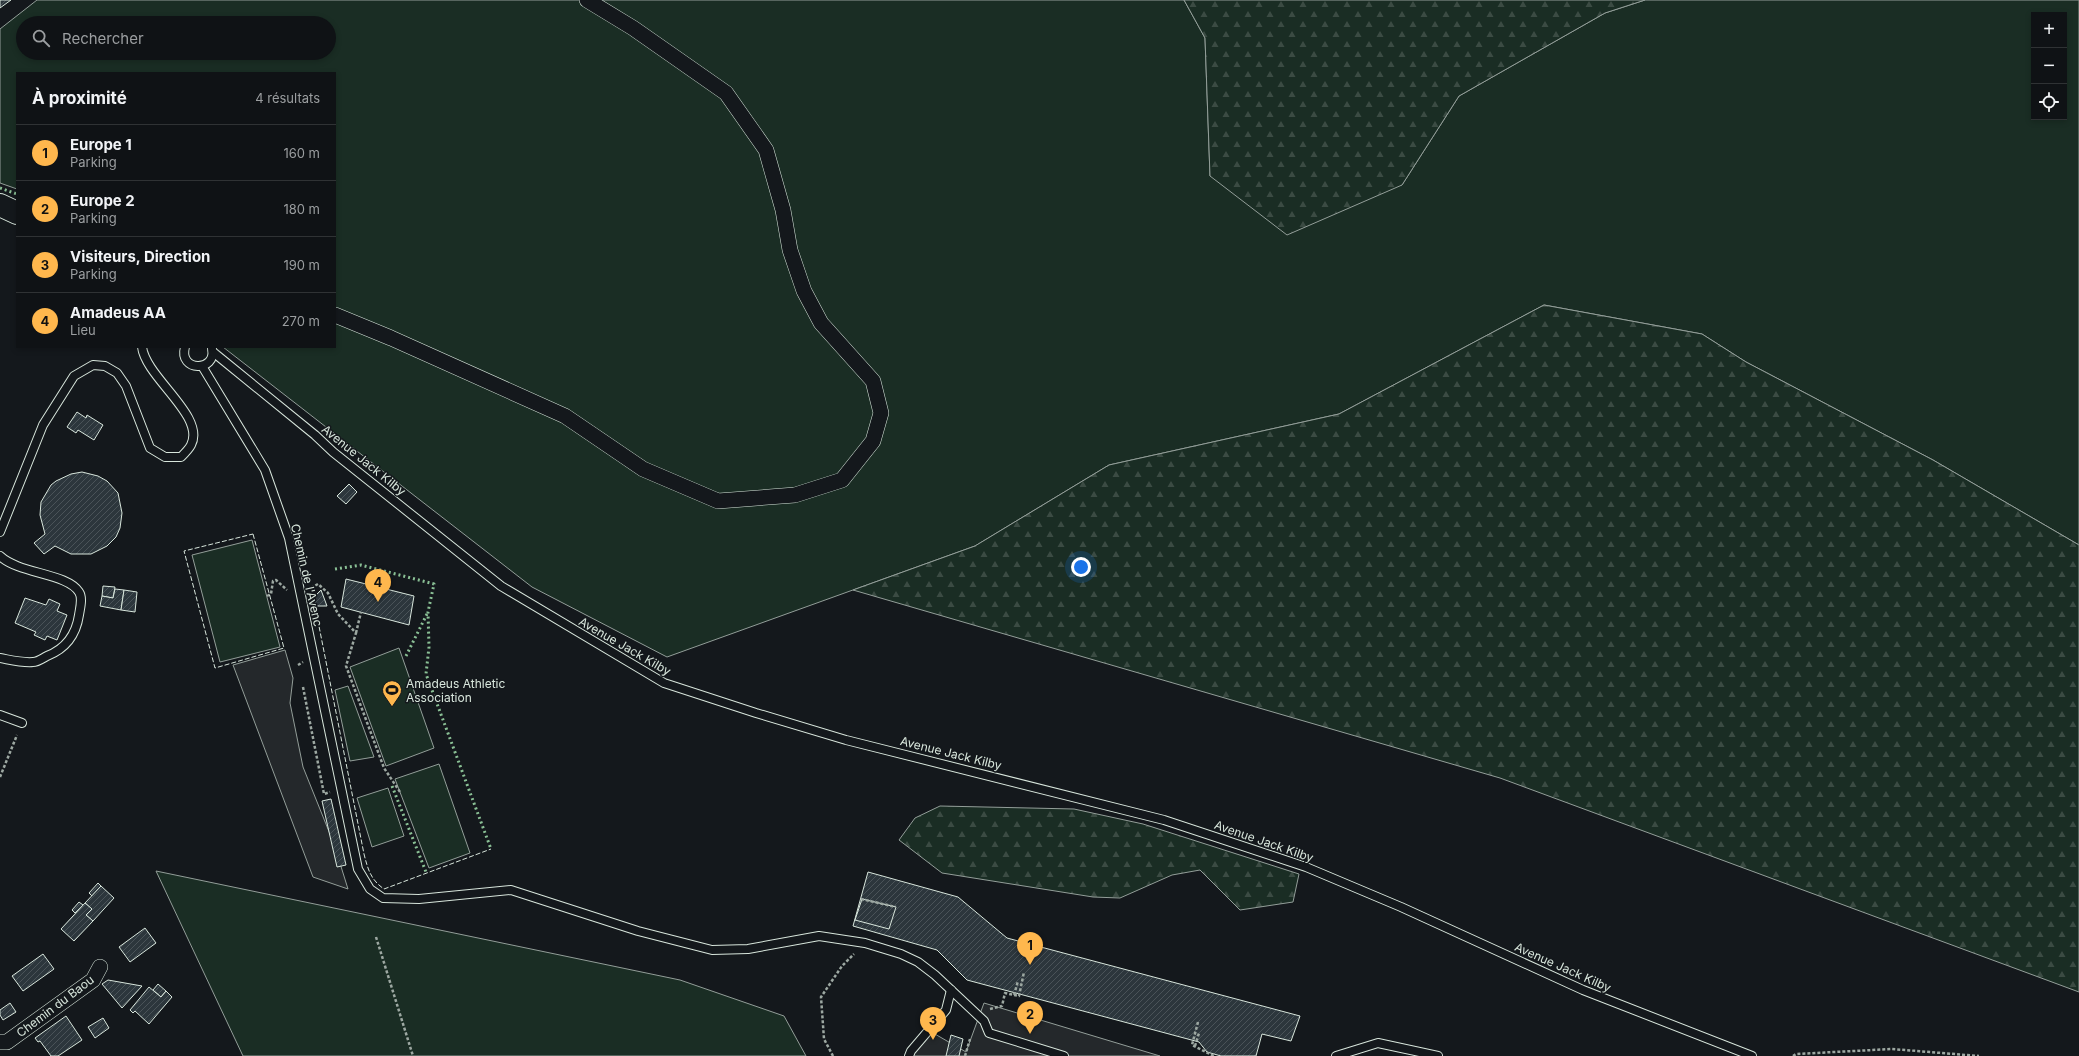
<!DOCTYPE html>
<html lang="fr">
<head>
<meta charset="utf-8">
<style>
	:root { --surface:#0f1215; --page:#181b1e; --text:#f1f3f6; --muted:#9b9ea0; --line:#2f3234; --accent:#ffb74d }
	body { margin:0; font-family:Inter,sans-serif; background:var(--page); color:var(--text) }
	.controls { position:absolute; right:12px; top:12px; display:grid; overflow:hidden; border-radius:0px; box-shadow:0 2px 6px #0003 }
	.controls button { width:36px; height:36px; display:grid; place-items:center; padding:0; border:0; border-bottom:1px solid var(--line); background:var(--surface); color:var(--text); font:20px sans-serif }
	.you { position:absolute; left:1081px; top:567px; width:14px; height:14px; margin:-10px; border:3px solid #fff; border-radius:50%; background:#1a73e8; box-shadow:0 0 0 6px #1a73e833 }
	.badge { display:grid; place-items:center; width:26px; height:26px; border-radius:50%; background:var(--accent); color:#111; font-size:13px; font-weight:700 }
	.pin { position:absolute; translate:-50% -33px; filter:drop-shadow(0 1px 2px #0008) }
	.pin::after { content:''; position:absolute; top:21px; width:14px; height:12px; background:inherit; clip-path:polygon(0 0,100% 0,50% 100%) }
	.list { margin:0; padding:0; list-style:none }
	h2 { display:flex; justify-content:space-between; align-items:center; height:52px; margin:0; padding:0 16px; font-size:17px }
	h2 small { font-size:13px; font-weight:400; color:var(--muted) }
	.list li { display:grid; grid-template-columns:26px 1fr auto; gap:12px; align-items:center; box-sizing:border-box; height:56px; padding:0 16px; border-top:1px solid var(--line) }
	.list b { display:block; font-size:15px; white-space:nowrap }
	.list p { margin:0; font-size:13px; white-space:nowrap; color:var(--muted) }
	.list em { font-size:13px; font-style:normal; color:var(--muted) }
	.icon { flex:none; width:22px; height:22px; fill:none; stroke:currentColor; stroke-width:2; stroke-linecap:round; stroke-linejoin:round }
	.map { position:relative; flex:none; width:2079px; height:1056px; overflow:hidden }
	.search { position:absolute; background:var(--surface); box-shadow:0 2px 6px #0003; left:16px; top:16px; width:320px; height:44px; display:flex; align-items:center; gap:10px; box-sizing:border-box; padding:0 14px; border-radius:22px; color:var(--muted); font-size:15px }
	.panel { position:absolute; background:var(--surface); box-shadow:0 2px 6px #0003; left:16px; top:72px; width:320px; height:276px; border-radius:0px }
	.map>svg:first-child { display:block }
</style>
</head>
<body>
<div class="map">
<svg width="2079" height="1056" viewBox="0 0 2079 1056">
	<defs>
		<pattern id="forest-firs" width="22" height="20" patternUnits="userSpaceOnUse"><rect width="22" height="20" fill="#1a2d24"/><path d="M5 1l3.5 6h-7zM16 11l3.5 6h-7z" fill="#3b4b43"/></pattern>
		<pattern id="building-hatch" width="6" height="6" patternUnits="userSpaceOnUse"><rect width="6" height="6" fill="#2c363c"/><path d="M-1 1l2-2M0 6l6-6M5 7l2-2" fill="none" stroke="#4a5358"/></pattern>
	</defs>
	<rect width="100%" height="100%" fill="#14181c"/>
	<g fill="#1a2d24" stroke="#939e99" fill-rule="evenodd">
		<path d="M37 0H1184L1205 38 1210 176 1402 185 1459 96 1605 13 1645 0H2079V545L1933 460 1746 362 1702 334 1544 305 1339 414 1109 465 975 546 667 657 532 587 223 347H335V73H17V189L0 183V29ZM2034 15H2064V117H2034ZM23 23H329V53H23Z"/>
		<path d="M252 540 280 647 220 662 192 555Z"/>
		<path d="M399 648 434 748 386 766 350 667Z"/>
		<path d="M348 686 374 757 350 761 335 690Z"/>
		<path d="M439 764 470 853 429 868 395 779Z"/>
		<path d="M388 788 404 836 372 847 357 798Z"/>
		<path d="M156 871 680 980 784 1016 806 1056H243Z"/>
	</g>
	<g fill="url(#forest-firs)" stroke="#939e99">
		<path d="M1184 0H1645L1605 13 1459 96 1402 185 1287 235 1210 176 1205 38Z"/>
		<path d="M1544 305 1702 334 1746 362 1933 460 2079 545V992L1500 778 853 590 975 546 1109 465 1339 414Z"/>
		<path d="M940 806 1074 809 1143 824 1299 874 1293 902 1240 910 1200 870 1172 875 1120 898 1093 897 942 873 899 840 915 818Z"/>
	</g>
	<g fill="#24282b" stroke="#939e99">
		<path d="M285 650 293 678 290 703 303 767 334 844 348 889 313 877 233 665Z"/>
		<path d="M984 1003 1160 1056H909L928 1030 966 1052Z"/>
	</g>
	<g fill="url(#building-hatch)" stroke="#d8e6dc">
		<path d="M0 0H11L0 8Z"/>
		<path d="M77 412 86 418 87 415 103 425 94 440 78 430 76 433 67 427Z"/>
		<path d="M82 472 98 476 107 481 118 493 122 513 120 528 116 537 107 546 91 554H71L55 546 44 554 34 543 45 534 40 515 41 502 51 485 56 481 71 474Z"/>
		<path d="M349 484 357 492 346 504 337 496Z"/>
		<path d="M346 579 414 596 409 625 341 607Z"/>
		<path d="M103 586 115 587 113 598 102 596Z"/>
		<path d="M115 589 124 590 121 610 100 606 102 596 113 598Z"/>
		<path d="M124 590 137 592 135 612 121 610Z"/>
		<path d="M321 590 327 606H315L312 599Z"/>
		<path d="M25 598 46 605 49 599 60 604 57 611 67 615 57 640 47 636 45 640 34 635 36 632 15 623Z"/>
		<path d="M331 799 346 865 337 867 322 801Z"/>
		<path d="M868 872 958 897 1007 938 1300 1016 1291 1041 1262 1034 1256 1056H1221L1207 1052 1199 1042 967 980 937 950 853 926Z"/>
		<path d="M98 883 101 886 92 896 89 893Z"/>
		<path d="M101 886 114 898 93 921 86 915 92 909 85 903Z"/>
		<path d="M862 899 896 907 889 929 855 920Z"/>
		<path d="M79 902 83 905 75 913 72 910Z"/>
		<path d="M85 903 92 909 86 915 93 921 74 941 61 929Z"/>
		<path d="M145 928 156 943 130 962 119 947Z"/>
		<path d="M43 954 54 969 23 991 12 976Z"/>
		<path d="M108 980 142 986 122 1008 102 984Z"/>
		<path d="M158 984 166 991 161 997 153 990Z"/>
		<path d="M149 987 161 997 166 991 172 997 149 1024 135 1011 133 1013 130 1010Z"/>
		<path d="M10 1003 16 1012 3 1020 0 1015V1010Z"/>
		<path d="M66 1016 82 1040 58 1056H51L40 1041 38 1042 35 1038Z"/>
		<path d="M103 1018 109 1028 95 1038 88 1027Z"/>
		<path d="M951 1035 963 1039 959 1056H946Z"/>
	</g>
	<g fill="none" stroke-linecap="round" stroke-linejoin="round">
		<g stroke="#d8e6dc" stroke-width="10">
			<g id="lane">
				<path d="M185 347C178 372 217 372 212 349"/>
				<path d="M213 352 315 435 333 452 501 586 664 683 756 713 846 740 1164 820 1306 867 1401 907 1583 990 1752 1056"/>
				<path d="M202 366 265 470 289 538 358 869 370 889 383 898 419 899 511 890 638 931 712 950 748 949 819 936 865 943 901 954 918 962 935 975 984 1021 989 1033 1064 1056"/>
				<path d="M0 532 43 425 74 376 93 365 105 366 117 373 126 386 150 448 165 457H181C184 454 189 449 191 445 206 416 146 378 142 347"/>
				<path d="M0 556C19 574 67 573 79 592 83 598 80 608 79 615 76 635 65 649 47 656 43 658 38 662 33 662 22 663 11 660 0 658"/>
				<path d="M0 715 22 723"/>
				<path d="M909 1056 911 1051 946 1010 951 990"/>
				<path d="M1336 1056 1378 1043 1438 1056"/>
			</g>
		</g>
		<g stroke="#d8e6dc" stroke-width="16">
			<g id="street">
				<path d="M335 315 391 338 565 416 643 469 718 501 795 495 842 480 873 441 881 413 873 381 821 323 804 291 790 250 783 210 766 150 726 93 633 28 587 0"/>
				<path d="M0 1042H7L93 980 100 967"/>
			</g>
		</g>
		<g stroke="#d8e6dc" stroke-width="24">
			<path id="secondary" d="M0 205 17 213"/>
		</g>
		<g stroke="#9da8a2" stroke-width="2.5" stroke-dasharray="3 2" stroke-linecap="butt">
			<path d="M311 588 318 584 328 593 338 614 356 633 346 666 384 768 400 792"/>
			<path d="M267 596 271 594 273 581 276 580 287 590"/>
			<path d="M356 633 361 612"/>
			<path d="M298 665 303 662"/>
			<path d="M303 687 324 794 330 792"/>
			<path d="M0 777 17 735"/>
			<path d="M861 899 896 907"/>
			<path d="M376 937 413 1056"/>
			<path d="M1014 995 1019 996 1024 972"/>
			<path d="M990 1009 1002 1006 1005 993 1014 995 1018 981"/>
			<path d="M1198 1022 1192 1045 1214 1056"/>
			<path d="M1195 1046 1199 1033"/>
			<path d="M833 1056 824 1039 821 997 842 966 854 954"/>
			<path d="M965 1056 970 1039"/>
			<path d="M1793 1056 1796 1054 1892 1049 1979 1056"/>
		</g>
		<use href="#lane" stroke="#14181c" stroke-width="8"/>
		<use href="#street" stroke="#14181c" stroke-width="15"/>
		<use href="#secondary" stroke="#14181c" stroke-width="22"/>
		<g stroke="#8ac095" stroke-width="3" stroke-dasharray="2 3" stroke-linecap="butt">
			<path d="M0 188 17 194"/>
			<path d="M335 569 361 565 434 584 428 612 429 647 426 674 491 849"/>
			<path d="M406 656 427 614"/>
			<path d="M392 786 426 872"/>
		</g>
		<g stroke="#d8e6dc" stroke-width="1" stroke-dasharray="5 2" stroke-linecap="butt">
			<path d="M253 534 284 648 215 668 184 551Z"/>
			<path d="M315 606 364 854C368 870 371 880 384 889L491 849"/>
		</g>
	</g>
	<defs>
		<g id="stadium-pin" transform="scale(1)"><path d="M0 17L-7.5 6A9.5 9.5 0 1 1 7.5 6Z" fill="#ffb74d" stroke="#14181c"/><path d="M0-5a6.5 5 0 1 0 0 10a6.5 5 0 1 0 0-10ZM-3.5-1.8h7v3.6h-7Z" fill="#111"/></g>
	</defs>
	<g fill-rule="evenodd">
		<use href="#stadium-pin" x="392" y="690"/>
	</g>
	<g text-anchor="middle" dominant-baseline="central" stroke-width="3" stroke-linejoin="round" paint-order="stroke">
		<g font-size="12" fill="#d8e6dc" stroke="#14181c">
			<text transform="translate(364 460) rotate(39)">Avenue Jack Kilby</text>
			<text transform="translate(307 575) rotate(77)">Chemin de l'Avenc</text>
			<text transform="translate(625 646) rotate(30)">Avenue Jack Kilby</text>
			<text transform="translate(951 753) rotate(14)">Avenue Jack Kilby</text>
			<text transform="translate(1264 841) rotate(19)">Avenue Jack Kilby</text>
			<text transform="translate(1563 967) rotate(24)">Avenue Jack Kilby</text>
			<text transform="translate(55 1006) rotate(-37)">Chemin du Baou</text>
		</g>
		<g font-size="12" fill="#d8e6dc" stroke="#14181c" text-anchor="start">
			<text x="406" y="683">Amadeus Athletic<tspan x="406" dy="14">Association</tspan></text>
		</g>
	</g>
</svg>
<div class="controls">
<button>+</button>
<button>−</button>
<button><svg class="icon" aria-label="locate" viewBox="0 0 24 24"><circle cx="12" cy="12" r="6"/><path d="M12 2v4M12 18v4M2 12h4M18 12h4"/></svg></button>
</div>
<div class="you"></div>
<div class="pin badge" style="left:1030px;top:965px">1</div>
<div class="pin badge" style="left:1030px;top:1034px">2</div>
<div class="pin badge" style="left:933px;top:1040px">3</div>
<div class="pin badge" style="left:378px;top:602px">4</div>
<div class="search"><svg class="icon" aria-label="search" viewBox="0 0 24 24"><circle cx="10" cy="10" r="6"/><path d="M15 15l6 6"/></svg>Rechercher</div>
<section class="panel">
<h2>À proximité<small>4 résultats</small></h2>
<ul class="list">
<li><span class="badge">1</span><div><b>Europe 1</b><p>Parking</p></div><em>160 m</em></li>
<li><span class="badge">2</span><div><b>Europe 2</b><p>Parking</p></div><em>180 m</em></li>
<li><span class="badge">3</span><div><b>Visiteurs, Direction</b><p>Parking</p></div><em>190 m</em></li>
<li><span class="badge">4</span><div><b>Amadeus AA</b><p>Lieu</p></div><em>270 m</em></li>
</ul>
</section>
</div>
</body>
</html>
